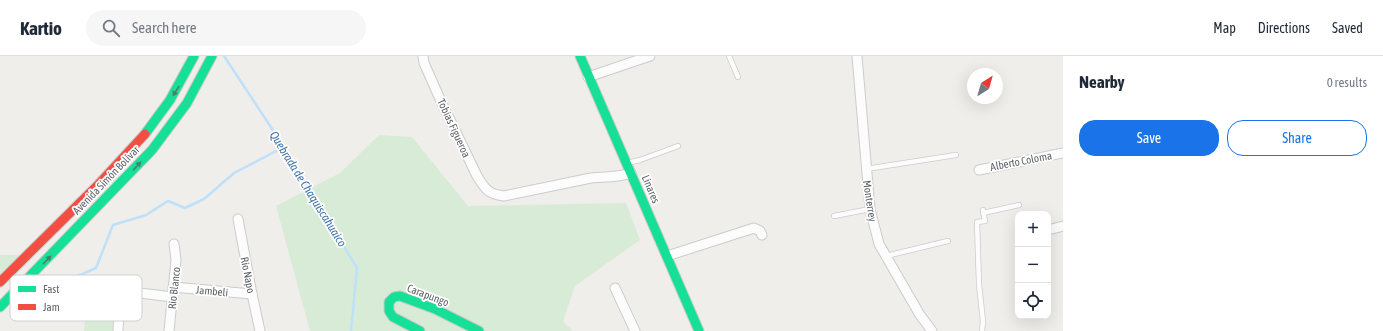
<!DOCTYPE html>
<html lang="en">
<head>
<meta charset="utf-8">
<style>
	:root { --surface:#fff; --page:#f6f6f7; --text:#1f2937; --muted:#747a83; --line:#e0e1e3; --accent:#1a73e8 }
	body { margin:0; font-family:"Asap Condensed",sans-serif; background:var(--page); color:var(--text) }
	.controls { position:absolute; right:12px; bottom:12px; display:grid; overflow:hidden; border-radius:8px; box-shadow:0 4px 16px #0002 }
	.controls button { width:36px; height:36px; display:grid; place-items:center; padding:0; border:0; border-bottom:1px solid var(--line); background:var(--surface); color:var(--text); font:20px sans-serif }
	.compass { position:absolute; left:967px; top:12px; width:36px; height:36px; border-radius:50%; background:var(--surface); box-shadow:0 4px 16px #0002; rotate:37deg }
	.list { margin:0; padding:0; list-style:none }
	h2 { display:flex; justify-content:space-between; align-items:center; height:52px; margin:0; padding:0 16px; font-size:17px }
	h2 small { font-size:13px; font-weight:400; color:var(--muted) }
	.actions { display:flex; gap:8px; padding:12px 16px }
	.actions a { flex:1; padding:9px 0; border:1px solid var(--accent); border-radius:16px; text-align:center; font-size:14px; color:var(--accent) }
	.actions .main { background:var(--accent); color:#fff }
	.icon { flex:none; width:22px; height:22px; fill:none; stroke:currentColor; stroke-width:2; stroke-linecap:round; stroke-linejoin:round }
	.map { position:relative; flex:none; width:1063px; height:275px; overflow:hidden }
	header { display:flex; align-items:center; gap:24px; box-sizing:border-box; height:56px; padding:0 20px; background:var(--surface); border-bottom:1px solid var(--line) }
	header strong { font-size:19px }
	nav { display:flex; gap:22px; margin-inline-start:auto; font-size:14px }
	.search { width:280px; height:36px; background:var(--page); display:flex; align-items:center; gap:10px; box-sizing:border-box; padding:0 14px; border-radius:22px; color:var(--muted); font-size:15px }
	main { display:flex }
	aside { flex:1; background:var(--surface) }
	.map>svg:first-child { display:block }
</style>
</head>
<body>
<header>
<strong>Kartio</strong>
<div class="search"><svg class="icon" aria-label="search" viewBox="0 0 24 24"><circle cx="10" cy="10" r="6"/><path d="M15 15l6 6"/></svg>Search here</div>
<nav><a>Map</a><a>Directions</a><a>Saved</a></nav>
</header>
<main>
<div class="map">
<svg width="1063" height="275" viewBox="0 0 1063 275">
	<rect width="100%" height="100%" fill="#efeeea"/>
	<g fill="#d8ebd6">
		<path d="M379 79 412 81 468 150 626 147 640 184 575 230 563 265 573 275H310L276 150 340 117Z"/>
		<path d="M0 199H23L0 220Z"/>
		<path d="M88 225 119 227 116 275H84Z"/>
	</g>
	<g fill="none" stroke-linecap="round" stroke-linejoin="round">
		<g stroke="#bfe0f9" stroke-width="2.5">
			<path d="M224 0 284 91 357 212 351 275"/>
			<path d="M41 236 96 212 113 169 146 159 168 145 185 152 204 143 234 117 284 91"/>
		</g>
		<g stroke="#cbcccc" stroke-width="6">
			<g id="lane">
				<path d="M729 0 738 21"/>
				<path d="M627 107 640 104 678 90"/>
				<path d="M866 113 956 99"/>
				<path d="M983 157 1019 149"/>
				<path d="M834 160 870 153"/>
				<path d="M886 200 948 185"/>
				<path d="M982 275 983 266 979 228 977 166 985 165 983 154"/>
			</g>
		</g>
		<g stroke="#cbcccc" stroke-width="11">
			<g id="street">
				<path d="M423 0 424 7 440 43 477 120C485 133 488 138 504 140L591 122C605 120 618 122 631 117"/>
				<path d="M857 0 870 153 879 188 920 259 932 275"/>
				<path d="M588 21 650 0"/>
				<path d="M979 114 1063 97"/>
				<path d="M238 163 252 238 260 275"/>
				<path d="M1048 174 1063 170"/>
				<path d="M667 200 754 172 760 175 762 179"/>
				<path d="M173 231 252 238"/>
				<path d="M615 232 635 275"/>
				<path d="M118 275 120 237 123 235 173 241"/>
				<path d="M169 275 176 204 174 188"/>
			</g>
		</g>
		<g stroke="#cacacb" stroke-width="11">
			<g id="fast">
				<path d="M580 0 699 275"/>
				<path d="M145 78 170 44 194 0"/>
				<path d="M0 251 152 94 187 47 212 0"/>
				<path d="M420 275 393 261 389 255V246L394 241 400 240 435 253 479 275"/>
			</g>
		</g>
		<g stroke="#cacacb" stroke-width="11">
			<path id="jam" d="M0 226 97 130 145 78"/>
		</g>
		<use href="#lane" stroke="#fdfcfc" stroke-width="4.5"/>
		<use href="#street" stroke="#fdfcfc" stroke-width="9"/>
		<use href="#fast" stroke="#16e098" stroke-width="9"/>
		<use href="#jam" stroke="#f24e42" stroke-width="9"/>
	</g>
	<defs><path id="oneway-solid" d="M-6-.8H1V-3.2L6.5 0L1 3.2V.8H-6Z"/></defs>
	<g fill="#507c72">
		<use href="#oneway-solid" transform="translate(176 35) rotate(122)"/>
		<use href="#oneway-solid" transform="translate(137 110) rotate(-47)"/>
		<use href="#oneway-solid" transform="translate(47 204) rotate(-46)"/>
	</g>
	<g text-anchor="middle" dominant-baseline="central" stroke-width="3.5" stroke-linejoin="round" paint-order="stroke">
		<g font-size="11" fill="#5f6368" stroke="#fff">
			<text transform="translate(454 72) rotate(65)">Tobias Figueroa</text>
			<text transform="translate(1021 105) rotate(-11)">Alberto Coloma</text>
			<text transform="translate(106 124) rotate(-46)">Avenida Simón Bolívar</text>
			<text transform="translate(651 133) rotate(67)">Linares</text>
			<text transform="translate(870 145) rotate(81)">Monterrey</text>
			<text transform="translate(248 219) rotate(79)">Rio Napo</text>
			<text transform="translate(174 232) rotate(-84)">Rio Blanco</text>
			<text transform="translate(212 235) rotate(5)">Jambeli</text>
			<text transform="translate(428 239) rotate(21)">Carapungo</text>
		</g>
		<g font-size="12" font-style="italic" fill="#4174aa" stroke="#fff">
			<text transform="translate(308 133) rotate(58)">Quebrada de Chaquiscahuaico</text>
		</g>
	</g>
	<rect x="10" y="219" width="132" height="46" rx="6" fill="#fff" stroke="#cfd0d2" stroke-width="1"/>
	<rect x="18" y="230" width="18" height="6" fill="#16e098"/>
	<rect x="18" y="248" width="18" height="6" fill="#f24e42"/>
	<g font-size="11" fill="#5f6368">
		<text x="43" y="237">Fast</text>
		<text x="43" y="255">Jam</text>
	</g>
</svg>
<div class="controls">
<button>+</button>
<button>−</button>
<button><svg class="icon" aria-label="locate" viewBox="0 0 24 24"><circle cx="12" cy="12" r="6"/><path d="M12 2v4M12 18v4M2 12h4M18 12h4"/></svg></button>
</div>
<svg class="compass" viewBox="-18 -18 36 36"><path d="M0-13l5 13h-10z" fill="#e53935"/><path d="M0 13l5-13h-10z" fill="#747a83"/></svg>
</div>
<aside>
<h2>Nearby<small>0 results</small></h2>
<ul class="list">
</ul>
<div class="actions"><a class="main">Save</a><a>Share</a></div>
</aside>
</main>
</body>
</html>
